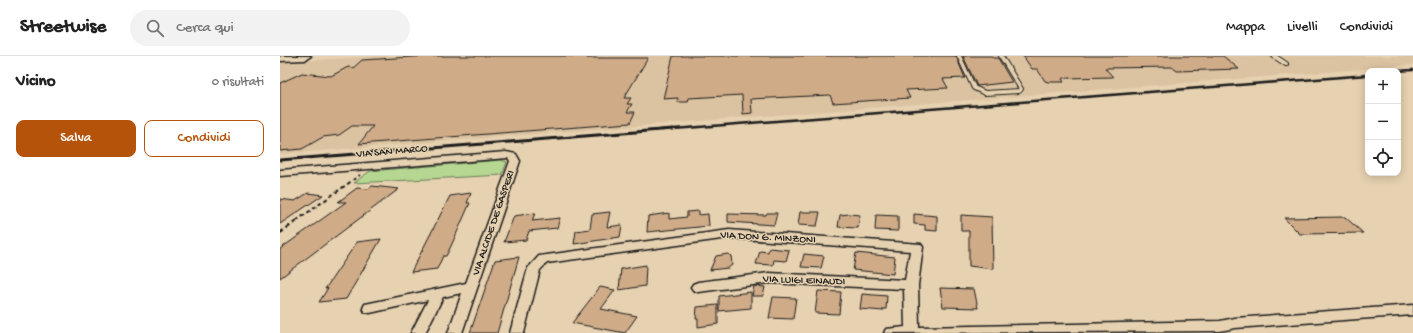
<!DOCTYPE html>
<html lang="it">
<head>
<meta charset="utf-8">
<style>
	:root { --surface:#fff; --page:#f2f2f2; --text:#222; --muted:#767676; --line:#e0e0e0; --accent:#b45309 }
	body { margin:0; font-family:"Gochi Hand",sans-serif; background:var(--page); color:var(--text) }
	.controls { position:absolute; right:12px; top:12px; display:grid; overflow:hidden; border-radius:8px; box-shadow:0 2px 10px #0003 }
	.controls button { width:36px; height:36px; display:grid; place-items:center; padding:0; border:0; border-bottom:1px solid var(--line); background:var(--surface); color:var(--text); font:20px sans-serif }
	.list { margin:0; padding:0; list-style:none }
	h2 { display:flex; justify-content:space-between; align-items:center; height:52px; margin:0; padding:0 16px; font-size:17px }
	h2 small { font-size:13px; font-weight:400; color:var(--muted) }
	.actions { display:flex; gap:8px; padding:12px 16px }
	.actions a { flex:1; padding:9px 0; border:1px solid var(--accent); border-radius:8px; text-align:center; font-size:14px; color:var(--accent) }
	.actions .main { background:var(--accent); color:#fff }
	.icon { flex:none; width:22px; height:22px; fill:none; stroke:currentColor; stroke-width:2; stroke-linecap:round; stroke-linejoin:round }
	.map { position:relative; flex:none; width:1133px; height:277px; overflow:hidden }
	header { display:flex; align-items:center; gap:24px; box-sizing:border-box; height:56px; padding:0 20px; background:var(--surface); border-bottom:1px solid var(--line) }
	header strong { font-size:19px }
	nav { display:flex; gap:22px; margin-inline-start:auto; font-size:14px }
	.search { width:280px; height:36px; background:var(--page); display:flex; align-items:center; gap:10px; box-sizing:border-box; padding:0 14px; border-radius:22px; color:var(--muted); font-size:15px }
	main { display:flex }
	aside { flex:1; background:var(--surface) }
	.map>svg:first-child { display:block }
</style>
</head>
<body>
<header>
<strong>Streetwise</strong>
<div class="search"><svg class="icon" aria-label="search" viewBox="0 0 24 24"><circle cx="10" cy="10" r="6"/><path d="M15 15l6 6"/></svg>Cerca qui</div>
<nav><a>Mappa</a><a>Livelli</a><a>Condividi</a></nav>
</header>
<main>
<aside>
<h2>Vicino<small>0 risultati</small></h2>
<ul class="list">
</ul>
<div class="actions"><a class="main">Salva</a><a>Condividi</a></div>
</aside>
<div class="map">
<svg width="1133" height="277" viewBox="0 0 1133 277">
	<rect width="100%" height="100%" fill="#e6d1b0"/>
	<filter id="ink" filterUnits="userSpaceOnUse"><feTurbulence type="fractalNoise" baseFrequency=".025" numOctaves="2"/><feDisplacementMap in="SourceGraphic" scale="8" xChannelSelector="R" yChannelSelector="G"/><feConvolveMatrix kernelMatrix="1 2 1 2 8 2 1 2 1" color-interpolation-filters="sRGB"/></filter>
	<g filter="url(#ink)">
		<path fill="#dbc3a1" d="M104 0H1133V9L0 98V6Z"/>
		<path fill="#b5d791" stroke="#687a56" d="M221 104 227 106 222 119 74 127 90 115Z"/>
		<g fill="#cfab88" stroke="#1c1c1c">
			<path d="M149 0H307V2H368L344 42H351L347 48H352L347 56H355L350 67 79 88 93 70H72L59 79 43 81 22 93 0 95V27L22 17 51 20 68 11 73 12 82 4Z"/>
			<path d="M393 0H676L685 22 663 23 668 32 626 34 630 42 553 47 550 39 471 43 472 57 463 58 462 39 409 42 408 46H397L398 42 383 43Z"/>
			<path d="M683 0H712L713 2H718L732 26 697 30Z"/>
			<path d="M743 0H943L959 13 897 15 892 11 825 12 833 21 784 22 782 23 784 26H768L765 25 757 13H752Z"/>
			<path d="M92 130 119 133 0 222V193L66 146H58L77 132 88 133Z"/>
			<path d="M28 137 43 139 0 168V143L15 145Z"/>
			<path d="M191 137 187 147H190L171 190 166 200H163L157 213 131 216 170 140Z"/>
			<path d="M419 155V159L428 158 429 170 367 176 368 160 389 157V163L407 161V156Z"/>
			<path d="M330 156 327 171 342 169 340 181 294 188 296 175 310 173 312 158Z"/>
			<path d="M520 156H540L537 170 518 169Z"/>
			<path d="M255 157 252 165 280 162 277 172 249 175 246 184 224 186 234 160Z"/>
			<path d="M487 157H497L494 169 448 166V158L486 159Z"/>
			<path d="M569 158 580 159 578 172 558 171 560 159Z"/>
			<path d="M634 158 657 160V175L645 174V169L634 168Z"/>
			<path d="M596 159 618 160V175L595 174Z"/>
			<path d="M681 159 712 161 713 213 689 210V175H681Z"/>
			<path d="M1065 161 1083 177 1020 178 1004 162Z"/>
			<path d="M101 183 66 243 39 246 48 232 45 233 77 186Z"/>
			<path d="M489 192 509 194 506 205 494 204 493 209 476 208 480 195 488 196Z"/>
			<path d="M576 197 615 201 613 218 573 214Z"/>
			<path d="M448 198 451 200 452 209 448 212 430 214 436 200Z"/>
			<path d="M524 198 544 200 541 212 521 211Z"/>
			<path d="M239 201 217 277H190L215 204Z"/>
			<path d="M366 209 365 230 339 234 341 213Z"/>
			<path d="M474 230 485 231 483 240H472Z"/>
			<path d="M320 231 335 234 321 253 357 260 345 277 292 267Z"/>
			<path d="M660 232 694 233 698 252 663 251Z"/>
			<path d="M538 235 561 236 559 258 535 257Z"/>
			<path d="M471 236V252L439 255V240Z"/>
			<path d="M582 238 607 240 606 253H603V255L580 253Z"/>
			<path d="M493 241 516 242 513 263 489 262Z"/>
			<path d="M438 249V268L418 271V263H416L417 251Z"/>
		</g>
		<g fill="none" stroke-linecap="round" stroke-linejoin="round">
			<g stroke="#1c1c1c" stroke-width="6">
				<g id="lane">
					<path d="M679 0 694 32 705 37 739 35 741 33 721 0"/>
					<path d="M994 0 1006 8"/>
				</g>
			</g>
			<g stroke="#1c1c1c" stroke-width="3">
				<g id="street">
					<path d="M226 96 236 98 240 105 182 277H168L182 237 163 241 145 277H131L148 244 90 257 85 256 83 252 85 248 90 247 186 227 230 105 228 102 0 120V114Z"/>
					<path d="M449 174 641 188 643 191 638 229 639 271 940 265 955 262 1133 249V259L955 272 940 275 604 277 606 273 625 271 624 233 489 227 418 236 413 234 411 231 413 228 418 226 489 217 625 224 630 195 449 182 267 207 260 214 244 277H230L248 212 259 200Z"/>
				</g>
			</g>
			<g stroke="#1c1c1c" stroke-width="3">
				<path id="primary" d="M0 0H31L25 4 0 5Z"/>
			</g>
			<path stroke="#1c1c1c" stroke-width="2" stroke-dasharray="4 3" stroke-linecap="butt" d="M16 165 80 119"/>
			<path stroke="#1c1c1c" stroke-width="2.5" stroke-dasharray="4.5 3.5" stroke-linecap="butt" d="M0 177 18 164"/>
			<use href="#lane" stroke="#e6d1b0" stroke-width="4"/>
			<use href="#street" fill="#e6d1b0" fill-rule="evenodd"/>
			<use href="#primary" fill="#e6d1b0" fill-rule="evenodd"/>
			<g stroke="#1c1c1c" stroke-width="2.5">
				<path d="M1116 15 1133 14"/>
				<path d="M381 74 1088 19"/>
			</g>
			<path stroke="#1c1c1c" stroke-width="3" d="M0 104 393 73"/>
		</g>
	</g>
	<g text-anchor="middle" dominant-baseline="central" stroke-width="3" stroke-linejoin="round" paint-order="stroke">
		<g font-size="11" fill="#1c1c1c" stroke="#e6d1b0">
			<text transform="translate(112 96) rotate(-5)">VIA SAN MARCO</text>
			<text transform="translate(214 167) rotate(-71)">VIA ALCIDE DE GASPERI</text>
			<text transform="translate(488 182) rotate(3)">VIA DON G. MINZONI</text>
			<text transform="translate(524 225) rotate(2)">VIA LUIGI EINAUDI</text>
		</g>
	</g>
</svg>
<div class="controls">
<button>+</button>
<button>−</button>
<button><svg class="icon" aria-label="locate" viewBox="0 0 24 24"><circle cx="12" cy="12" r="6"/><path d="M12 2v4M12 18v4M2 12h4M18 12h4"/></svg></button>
</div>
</div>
</main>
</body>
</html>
